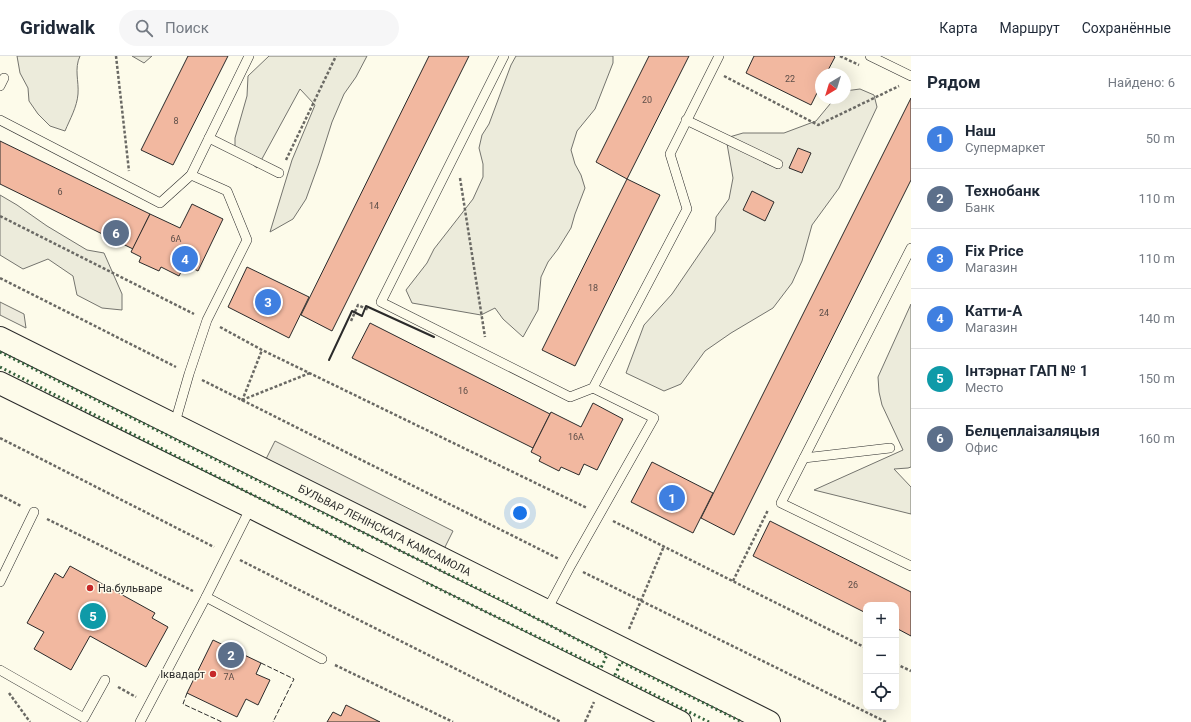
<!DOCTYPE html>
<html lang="ru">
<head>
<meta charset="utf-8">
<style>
	:root { --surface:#fff; --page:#f6f6f7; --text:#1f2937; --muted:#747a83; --line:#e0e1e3; --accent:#c62828 }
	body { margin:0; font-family:Roboto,sans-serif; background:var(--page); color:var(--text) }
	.controls { position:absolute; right:12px; bottom:12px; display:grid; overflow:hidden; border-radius:8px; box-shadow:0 4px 16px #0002 }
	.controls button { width:36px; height:36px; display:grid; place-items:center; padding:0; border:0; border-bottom:1px solid var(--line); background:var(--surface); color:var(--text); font:20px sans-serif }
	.compass { position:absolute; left:815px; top:12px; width:36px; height:36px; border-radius:50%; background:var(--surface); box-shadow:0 4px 16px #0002; rotate:218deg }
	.you { position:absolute; left:520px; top:457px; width:14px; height:14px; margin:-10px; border:3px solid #fff; border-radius:50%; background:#1a73e8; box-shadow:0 0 0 6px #1a73e833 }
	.badge { display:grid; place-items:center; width:26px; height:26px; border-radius:50%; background:var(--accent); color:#fff; font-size:13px; font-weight:700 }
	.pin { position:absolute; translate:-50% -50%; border:2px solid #fff; box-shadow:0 1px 4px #0006 }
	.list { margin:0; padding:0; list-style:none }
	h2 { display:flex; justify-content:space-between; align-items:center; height:52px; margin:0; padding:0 16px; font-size:17px }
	h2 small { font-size:13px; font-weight:400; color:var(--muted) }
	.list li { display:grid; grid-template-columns:26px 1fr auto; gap:12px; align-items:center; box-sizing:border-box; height:60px; padding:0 16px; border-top:1px solid var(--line) }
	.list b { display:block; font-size:15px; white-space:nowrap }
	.list p { margin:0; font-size:13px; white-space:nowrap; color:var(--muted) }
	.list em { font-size:13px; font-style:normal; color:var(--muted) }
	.icon { flex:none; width:22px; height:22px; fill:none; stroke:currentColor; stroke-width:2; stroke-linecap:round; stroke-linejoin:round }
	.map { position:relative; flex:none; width:911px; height:666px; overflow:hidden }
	header { display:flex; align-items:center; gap:24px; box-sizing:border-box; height:56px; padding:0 20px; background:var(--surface); border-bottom:1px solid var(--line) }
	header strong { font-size:19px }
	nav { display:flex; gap:22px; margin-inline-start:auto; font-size:14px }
	.search { width:280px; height:36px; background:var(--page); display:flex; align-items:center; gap:10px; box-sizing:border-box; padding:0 14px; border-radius:22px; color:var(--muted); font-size:15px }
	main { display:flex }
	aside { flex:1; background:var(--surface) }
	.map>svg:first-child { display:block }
</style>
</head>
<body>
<header>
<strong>Gridwalk</strong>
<div class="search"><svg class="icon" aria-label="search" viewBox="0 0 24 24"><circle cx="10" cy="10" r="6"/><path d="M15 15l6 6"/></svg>Поиск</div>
<nav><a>Карта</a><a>Маршрут</a><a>Сохранённые</a></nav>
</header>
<main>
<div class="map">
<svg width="911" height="666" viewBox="0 0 911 666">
	<rect width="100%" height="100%" fill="#fdfbea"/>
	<g fill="#ecebdb" stroke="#74746e">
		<path d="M17 0H80C74 13 79 25 78 38 77 51 70 63 65 75L50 70 38 58 29 45 28 32 20 17Z"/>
		<path d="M132 0H152L144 7Z"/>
		<path d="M269 0H367L356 21 344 38 332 66 319 107 306 143 293 163 270 176 292 104 315 49 300 33 257 112 235 95V82L247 40 248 20Z"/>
		<path d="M516 0H613V7L595 53 577 75 571 94 575 108 581 119 585 132 575 158 571 172 558 193 548 206 541 221 538 254 523 281 503 263 495 252 481 259 412 247 406 234 427 207 434 193 473 143 483 121V108L479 92 482 79 489 68 511 9Z"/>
		<path d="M860 33 874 39 877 51 839 132 812 169 802 205 792 227 773 252 731 277 705 295 681 328 664 335 626 317 644 269 672 238 715 175 716 161 729 143 733 122 726 82 743 77H784L816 65 835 42H845V35Z"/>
		<path d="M0 139 17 149 47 170 87 194 104 197 122 238V254L102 252 77 239 73 220 48 203 23 213 0 199Z"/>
		<path d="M911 248V411L908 412 894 413 911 431V458L814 434 903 394 882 349 879 336 878 321Z"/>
	</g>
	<g fill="#eceadb" stroke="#74746e">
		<path d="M0 246 24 258 26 272 0 259Z"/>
		<path d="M275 385 453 475 444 493 266 403Z"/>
	</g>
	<g fill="#f2b8a0" stroke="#2b2b2b">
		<path d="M188 0H228L173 109 141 94Z"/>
		<path d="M429 0H469L332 275 301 259Z"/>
		<path d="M649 0H689L627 123 596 106Z"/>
		<path d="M754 0H834L835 1 826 18H821V29L811 49 746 17Z"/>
		<path d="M911 42V124L734 479 701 462Z"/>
		<path d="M0 85 150 158 133 193 0 128Z"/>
		<path d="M798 92 811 97 802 117 789 112Z"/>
		<path d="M627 123 660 139 575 310 542 294Z"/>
		<path d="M752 135 774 146 765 165 743 154Z"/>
		<path d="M192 148 223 163 198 215 185 208 179 220 161 211 159 215 139 206 141 201 131 196 150 158 180 172Z"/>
		<path d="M247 211 309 241 289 282 228 251Z"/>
		<path d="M370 267 550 358 533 392 352 302Z"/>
		<path d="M593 347 623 363 597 414 584 408 579 419 561 411 559 415 539 405 541 401 531 396 551 356 581 371Z"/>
		<path d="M652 406 713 437 693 477 631 446Z"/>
		<path d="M770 465 911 536V580L896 572V549H866V557L753 500Z"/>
		<path d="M70 510 155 557 152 562 168 571 146 611 90 580 71 614 34 593 44 576 27 567 55 517 63 522Z"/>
		<path d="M213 584 261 607 256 618 270 624 258 649 246 643 237 661 187 637Z"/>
		<path d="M346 649 380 666H327L333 656 341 660Z"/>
	</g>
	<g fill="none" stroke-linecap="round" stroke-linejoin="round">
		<g stroke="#2b2b2b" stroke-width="10">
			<g id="lane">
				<path d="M504 0 381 246 570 341 593 332 687 153 670 98 719 0"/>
				<path d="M870 0 911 20"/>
				<path d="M0 30 4 22"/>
				<path d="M0 64 160 147 191 119 249 0"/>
				<path d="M686 64 778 108"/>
				<path d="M209 82 279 117"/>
				<path d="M911 192 781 447 911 510"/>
				<path d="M174 370 189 318 207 264 247 184 227 135 191 119"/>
				<path d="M804 402 890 392"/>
				<path d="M0 526 34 456"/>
				<path d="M206 541 322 603"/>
				<path d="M547 554 571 509 654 362 593 332"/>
				<path d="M0 614 84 662 105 624"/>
				<path d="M140 666 206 541 251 451"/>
			</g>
		</g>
		<g stroke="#2b2b2b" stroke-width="24">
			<g id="primary">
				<path id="s1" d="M0 282C256 411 513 537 769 666"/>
				<path d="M0 327 251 451 680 666"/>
			</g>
		</g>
		<g stroke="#6a6964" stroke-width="2.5" stroke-dasharray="3 2" stroke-linecap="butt">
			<path d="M116 0 129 115"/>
			<path d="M840 0 859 9"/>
			<path d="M724 20 818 69 899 30"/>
			<path d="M286 104 336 0"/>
			<path d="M460 122 485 281"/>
			<path d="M0 160 194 258"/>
			<path d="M0 222 176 311"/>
			<path d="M351 265 358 249 369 254"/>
			<path d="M220 271 262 294 587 452"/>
			<path d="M202 324 559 503"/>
			<path d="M242 344 310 317"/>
			<path d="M242 345 262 294"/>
			<path d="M0 382 214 491"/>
			<path d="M0 439 21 450"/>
			<path d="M47 463 193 535"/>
			<path d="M613 465 866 592"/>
			<path d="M240 504 561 666"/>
			<path d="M583 516 886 666"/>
			<path d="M733 525 768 454"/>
			<path d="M629 573 664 490"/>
			<path d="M896 608 911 615"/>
			<path d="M335 609 453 666"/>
			<path d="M118 631 136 641"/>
			<path d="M9 637 30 666"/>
			<path d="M585 666 594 646"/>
		</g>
		<use href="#lane" stroke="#fdfbea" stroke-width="9"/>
		<use href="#primary" stroke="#fdfbea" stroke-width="22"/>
		<g stroke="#34623c" stroke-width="3" stroke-dasharray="2 3" stroke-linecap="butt">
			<path d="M0 296 319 455 499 543 607 599 601 612 423 525"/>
			<path d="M0 311 364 495"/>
			<path d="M709 666 615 619 621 606 742 666"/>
		</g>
		<g stroke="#2b2b2b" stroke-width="1" stroke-dasharray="5 2" stroke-linecap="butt">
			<path d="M261 607 294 623 273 666"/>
			<path d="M187 637 183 648 222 666"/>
		</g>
		<path stroke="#2b2b2b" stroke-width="2" d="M329 304 352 255 362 260 366 250 434 281"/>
	</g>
	<g fill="#c62828" stroke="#fdfbea" stroke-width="1.5">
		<circle cx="90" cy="532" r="4"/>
		<circle cx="213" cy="618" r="4"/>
	</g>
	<g text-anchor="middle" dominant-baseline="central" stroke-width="3" stroke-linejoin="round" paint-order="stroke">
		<g font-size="9" fill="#5d4e48">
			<text x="790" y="23">22</text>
			<text x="647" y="44">20</text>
			<text x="176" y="65">8</text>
			<text x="60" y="136">6</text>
			<text x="374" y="150">14</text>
			<text x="176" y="183">6А</text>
			<text x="593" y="232">18</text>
			<text x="824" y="257">24</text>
			<text x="463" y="335">16</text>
			<text x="576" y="381">16А</text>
			<text x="853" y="529">26</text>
			<text x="229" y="621">7А</text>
		</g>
		<g font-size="11" fill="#2b2b2b" stroke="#fdfbea">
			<text stroke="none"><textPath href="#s1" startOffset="430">БУЛЬВАР ЛЕНІНСКАГА КАМСАМОЛА</textPath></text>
		</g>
		<g font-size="11" fill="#2b2b2b" stroke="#fdfbea" text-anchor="start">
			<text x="98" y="532">На бульваре</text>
			<text x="205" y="618" text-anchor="end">Іквадарт</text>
		</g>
	</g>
</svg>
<div class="controls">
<button>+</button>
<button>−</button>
<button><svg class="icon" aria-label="locate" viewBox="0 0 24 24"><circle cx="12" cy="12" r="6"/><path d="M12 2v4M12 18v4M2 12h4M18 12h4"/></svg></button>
</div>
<svg class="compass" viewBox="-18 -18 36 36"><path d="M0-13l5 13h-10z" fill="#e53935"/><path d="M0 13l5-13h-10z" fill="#747a83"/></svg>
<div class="you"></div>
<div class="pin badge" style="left:672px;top:442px;background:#3f7fe0">1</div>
<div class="pin badge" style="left:231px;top:599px;background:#5c6f8a">2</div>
<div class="pin badge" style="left:268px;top:246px;background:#3f7fe0">3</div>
<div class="pin badge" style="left:185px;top:203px;background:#3f7fe0">4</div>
<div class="pin badge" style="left:93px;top:560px;background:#0f9aa8">5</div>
<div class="pin badge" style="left:116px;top:177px;background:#5c6f8a">6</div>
</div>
<aside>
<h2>Рядом<small>Найдено: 6</small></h2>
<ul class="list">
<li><span class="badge" style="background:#3f7fe0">1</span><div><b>Наш</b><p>Супермаркет</p></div><em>50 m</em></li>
<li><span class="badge" style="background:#5c6f8a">2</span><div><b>Технобанк</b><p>Банк</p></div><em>110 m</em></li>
<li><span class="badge" style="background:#3f7fe0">3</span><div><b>Fix Price</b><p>Магазин</p></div><em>110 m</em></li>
<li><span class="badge" style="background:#3f7fe0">4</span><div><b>Катти-А</b><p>Магазин</p></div><em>140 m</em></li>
<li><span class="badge" style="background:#0f9aa8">5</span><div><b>Інтэрнат ГАП № 1</b><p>Место</p></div><em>150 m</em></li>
<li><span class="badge" style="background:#5c6f8a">6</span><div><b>Белцеплаізаляцыя</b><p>Офис</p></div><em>160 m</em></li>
</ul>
</aside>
</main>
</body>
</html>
